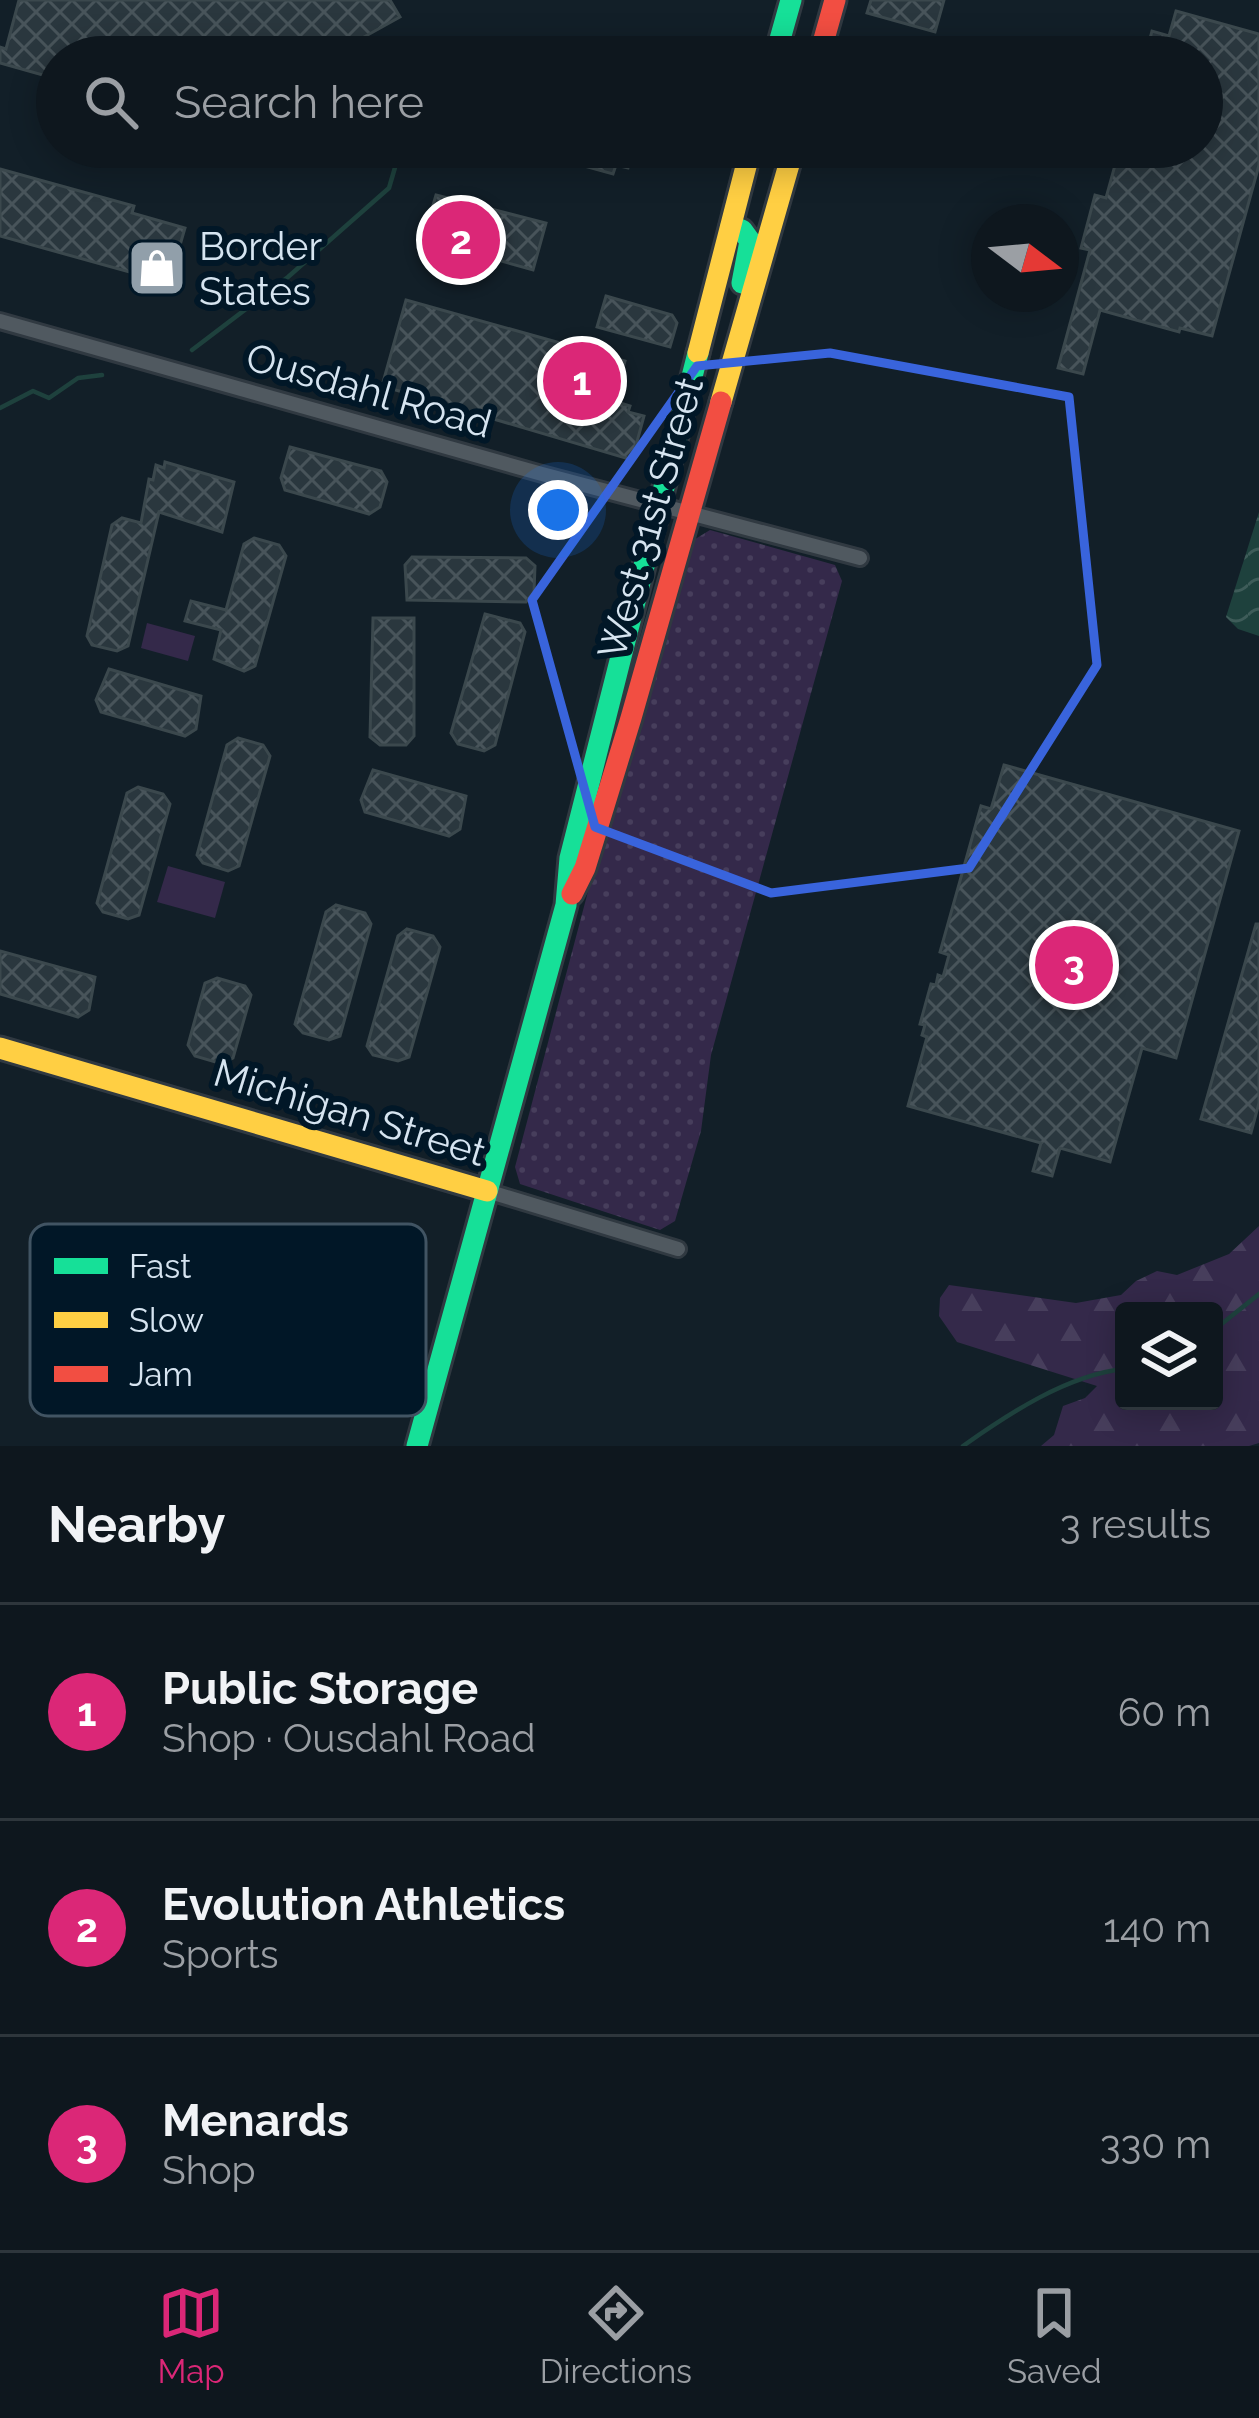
<!DOCTYPE html>
<html lang="en">
<head>
<meta charset="utf-8">
<style>
	:root { --surface:#0e171e; --page:#1c242b; --text:#f1f3f6; --muted:#9b9fa4; --line:#2e363c; --accent:#db2777 }
	body { margin:0; font-family:Raleway,sans-serif; background:var(--page); color:var(--text) }
	.controls { position:absolute; right:36px; bottom:36px; display:grid; overflow:hidden; border-radius:12px; box-shadow:0 6px 30px #0003 }
	.controls button { width:108px; height:108px; display:grid; place-items:center; padding:0; border:0; border-bottom:3px solid var(--line); background:var(--surface); color:var(--text); font:60px sans-serif }
	.compass { position:absolute; left:971px; top:204px; width:108px; height:108px; border-radius:50%; background:var(--surface); box-shadow:0 6px 30px #0003; rotate:106deg }
	.you { position:absolute; left:558px; top:510px; width:42px; height:42px; margin:-30px; border:9px solid #fff; border-radius:50%; background:#1a73e8; box-shadow:0 0 0 18px #1a73e833 }
	.badge { display:grid; place-items:center; width:78px; height:78px; border-radius:50%; background:var(--accent); color:#fff; font-size:39px; font-weight:700 }
	.pin { position:absolute; translate:-50% -50%; border:6px solid #fff; box-shadow:0 3px 12px #0006 }
	.list { margin:0; padding:0; list-style:none }
	h2 { display:flex; justify-content:space-between; align-items:center; height:156px; margin:0; padding:0 48px; font-size:51px }
	h2 small { font-size:39px; font-weight:400; color:var(--muted) }
	.list li { display:grid; grid-template-columns:78px 1fr auto; gap:36px; align-items:center; box-sizing:border-box; height:216px; padding:0 48px; border-top:3px solid var(--line) }
	.list b { display:block; font-size:45px; white-space:nowrap }
	.list p { margin:0; font-size:39px; white-space:nowrap; color:var(--muted) }
	.list em { font-size:39px; font-style:normal; color:var(--muted) }
	.icon { flex:none; width:66px; height:66px; fill:none; stroke:currentColor; stroke-width:2; stroke-linecap:round; stroke-linejoin:round }
	.map { position:relative; flex:none; width:1259px; height:1446px; overflow:hidden }
	.search { position:absolute; background:var(--surface); box-shadow:0 6px 30px #0003; left:36px; right:36px; top:36px; height:132px; display:flex; align-items:center; gap:30px; box-sizing:border-box; padding:0 42px; border-radius:66px; color:var(--muted); font-size:45px }
	.sheet { height:804px; background:var(--surface) }
	nav { display:flex; justify-content:space-around; align-items:center; box-sizing:border-box; height:168px; border-top:3px solid var(--line); background:var(--surface); font-size:33px; color:var(--muted) }
	nav a { display:grid; justify-items:center; gap:6px }
	nav .on { color:var(--accent) }
	.map>svg:first-child { display:block }
</style>
</head>
<body>
<div class="map">
<svg width="1259" height="1446" viewBox="0 0 1259 1446">
	<defs>
		<pattern id="grass-dots" width="8" height="8" patternUnits="userSpaceOnUse" patternTransform="scale(3)"><rect width="8" height="8" fill="#34294a"/><path d="M2 2h.1M6 6h.1" fill="none" stroke="#473e5c" stroke-width="1.8" stroke-linecap="round"/></pattern>
		<pattern id="forest-firs" width="22" height="20" patternUnits="userSpaceOnUse" patternTransform="scale(3)"><rect width="22" height="20" fill="#34294a"/><path d="M5 1l3.5 6h-7zM16 11l3.5 6h-7z" fill="#473e5c"/></pattern>
		<pattern id="water-waves" width="16" height="10" patternUnits="userSpaceOnUse" patternTransform="scale(3)"><rect width="16" height="10" fill="#1e413d"/><path d="M0 5q4-4 8 0t8 0" fill="none" stroke="#3e5c59"/></pattern>
		<pattern id="building-cross-hatch" width="8" height="8" patternUnits="userSpaceOnUse" patternTransform="scale(3)"><rect width="8" height="8" fill="#2a373e"/><path d="M0 0l8 8M0 8l8-8" fill="none" stroke="#48545a"/></pattern>
	</defs>
	<rect width="100%" height="100%" fill="#121f28"/>
	<path fill="url(#grass-dots)" d="M710 530 835 565 842 581 711 1055 701 1131 675 1221 660 1230 520 1184 515 1167 590 884 692 541Z"/>
	<path fill="url(#forest-firs)" fill-rule="evenodd" d="M1259 1226V1443L1249 1446H1041L1054 1435 1063 1406 1085 1398 1097 1386 957 1342 939 1316 940 1298 949 1285 1076 1303 1121 1295 1136 1281 1157 1271 1177 1275 1229 1254ZM1124 1311H1214V1401H1124Z"/>
	<g fill="#34294a">
		<path d="M147 623 195 636 188 661 141 648Z"/>
		<path d="M168 866 225 882 215 918 157 902Z"/>
	</g>
	<path fill="url(#water-waves)" d="M1259 512V636L1238 629 1226 617Z"/>
	<g fill="none" stroke-linecap="round" stroke-linejoin="round">
		<g stroke="#1e413d" stroke-width="4.5">
			<path d="M192 350 288 277 389 188 401 147"/>
			<path d="M0 408 33 391 49 398 78 378 102 375"/>
			<path d="M1214 1330 1259 1294"/>
			<path d="M963 1446C1010 1413 1067 1375 1124 1369"/>
		</g>
	</g>
	<g fill="url(#building-cross-hatch)" stroke="#3b484d" stroke-width="3">
		<path d="M19 0H390L400 17 328 57 301 53 300 57H57V79L0 63V47L6 49Z"/>
		<path d="M871 0H944L935 32 867 13Z"/>
		<path d="M1176 11 1259 34V165L1212 336 1180 328 1179 332 1100 310 1083 374 1058 368 1090 250 1081 248 1095 195 1106 198 1120 147H1202V57H1145L1152 31 1169 36Z"/>
		<path d="M527 147H634L628 168 616 165 613 174 526 150Z"/>
		<path d="M0 169 134 206 132 213 185 228 169 283 0 236Z"/>
		<path d="M436 195 546 223 533 270 423 239Z"/>
		<path d="M606 296 672 315 677 323 670 347 597 327Z"/>
		<path d="M406 300 625 361 614 401 630 406 628 412 644 416 632 460 382 386Z"/>
		<path d="M290 447 381 471 387 482 380 507 369 514 285 490 281 478Z"/>
		<path d="M165 462 234 482 222 532 159 512 128 646 117 651 92 645 87 636 112 525 122 518 141 523 149 479 153 480 156 465 164 468Z"/>
		<path d="M254 538 279 545 286 556 255 666 244 671 214 659 221 630 185 621 191 601 226 610 244 544Z"/>
		<path d="M412 557 526 558 535 566 534 592 526 602 407 600 405 565Z"/>
		<path d="M485 614 520 623 525 632 495 745 484 751 458 744 451 733Z"/>
		<path d="M373 618H414V736L406 745H380L370 737Z"/>
		<path d="M109 669 201 696 196 729 185 736 101 712 96 700Z"/>
		<path d="M238 738 263 745 270 756 239 866 228 871 203 863 197 855 227 745Z"/>
		<path d="M1004 765 1239 831 1176 1058 1142 1048 1110 1162 1060 1148 1052 1176 1033 1171 1041 1143 908 1106 927 1037 922 1035 925 1025 920 1024 931 984 936 985 938 975 943 977 949 955 940 952 981 806 991 809Z"/>
		<path d="M373 770 466 796 460 829 449 836 365 812 361 800Z"/>
		<path d="M138 787 163 794 170 804 139 915 128 919 103 912 97 903 127 793Z"/>
		<path d="M336 905 365 913 371 924 340 1036 329 1040 303 1033 295 1024 326 912Z"/>
		<path d="M1256 924H1259V1103L1251 1133 1201 1119Z"/>
		<path d="M407 929 433 936 440 947 409 1057 398 1061 373 1055 367 1046 398 936Z"/>
		<path d="M0 951 95 977 89 1010 78 1017 0 994Z"/>
		<path d="M217 978 245 986 251 995 233 1058 222 1064 195 1056 188 1045 205 983Z"/>
	</g>
	<g fill="none" stroke-linecap="round" stroke-linejoin="round">
		<g stroke="#303941" stroke-width="20">
			<g id="street">
				<path d="M0 321 542 474 860 558"/>
				<path d="M487 1191 678 1249"/>
			</g>
		</g>
		<g stroke="#303941" stroke-width="27">
			<g id="fast">
				<path d="M775 57 791 0"/>
				<path d="M731 226 742 230 750 241 742 283"/>
				<path d="M417 1446 566 905 570 858 698 353"/>
			</g>
		</g>
		<g stroke="#303941" stroke-width="27">
			<g id="slow">
				<path d="M698 353 751 147"/>
				<path d="M721 402 794 147"/>
				<path d="M0 1048 487 1191"/>
			</g>
		</g>
		<g stroke="#303941" stroke-width="27">
			<g id="jam">
				<path d="M819 57 835 0"/>
				<path d="M572 894 585 868 631 718 721 402"/>
			</g>
		</g>
		<use href="#street" stroke="#505960" stroke-width="14"/>
		<use href="#fast" stroke="#16e098" stroke-width="21"/>
		<use href="#slow" stroke="#ffcf43" stroke-width="21"/>
		<use href="#jam" stroke="#f24e42" stroke-width="21"/>
	</g>
	<path fill="none" stroke="#3964dc" stroke-width="9" stroke-linejoin="round" d="M830 353 1069 397 1097 665 969 868 771 893 595 827 532 600 697 366Z"/>
	<defs>
		<g id="shop-square" transform="scale(3)"><rect x="-9" y="-9" width="18" height="18" rx="4" fill="#919faa" stroke="#011727"/><path d="M-5-2.5h2.3a2.7 3.5 0 0 1 5.4 0H5L5.5 6h-11ZM-1.5-2.5h3a1.5 2.3 0 0 0-3 0Z" fill="#fff"/></g>
	</defs>
	<g fill-rule="evenodd">
		<use href="#shop-square" x="157" y="268"/>
	</g>
	<g text-anchor="middle" dominant-baseline="central" stroke-width="12" stroke-linejoin="round" paint-order="stroke">
		<g font-size="39" fill="#d6e4f0" stroke="#011727" text-anchor="start">
			<text x="199" y="246">Border<tspan x="199" dy="45">States</tspan></text>
		</g>
		<g font-size="39" fill="#d6e4f0" stroke="#011727">
			<text transform="translate(369 390) rotate(16)">Ousdahl Road</text>
			<text transform="translate(650 518) rotate(-74)">West 31st Street</text>
			<text transform="translate(350 1112) rotate(17)">Michigan Street</text>
		</g>
	</g>
	<rect x="30" y="1224" width="396" height="192" rx="18" fill="#011727" stroke="#415463" stroke-width="3"/>
	<rect x="54" y="1258" width="54" height="16" fill="#16e098"/>
	<rect x="54" y="1312" width="54" height="16" fill="#ffcf43"/>
	<rect x="54" y="1366" width="54" height="16" fill="#f24e42"/>
	<g font-size="33" fill="#d6e4f0">
		<text x="129" y="1278">Fast</text>
		<text x="129" y="1332">Slow</text>
		<text x="129" y="1386">Jam</text>
	</g>
</svg>
<div class="controls">
<button><svg class="icon" aria-label="layers" viewBox="0 0 24 24"><path d="M12 4l9 5-9 5-9-5zM3 14l9 5 9-5"/></svg></button>
</div>
<svg class="compass" viewBox="-18 -18 36 36"><path d="M0-13l5 13h-10z" fill="#e53935"/><path d="M0 13l5-13h-10z" fill="#9b9fa4"/></svg>
<div class="you"></div>
<div class="pin badge" style="left:582px;top:381px">1</div>
<div class="pin badge" style="left:461px;top:240px">2</div>
<div class="pin badge" style="left:1074px;top:965px">3</div>
<div class="search"><svg class="icon" aria-label="search" viewBox="0 0 24 24"><circle cx="10" cy="10" r="6"/><path d="M15 15l6 6"/></svg>Search here</div>
</div>
<section class="sheet">
<h2>Nearby<small>3 results</small></h2>
<ul class="list">
<li><span class="badge">1</span><div><b>Public Storage</b><p>Shop · Ousdahl Road</p></div><em>60 m</em></li>
<li><span class="badge">2</span><div><b>Evolution Athletics</b><p>Sports</p></div><em>140 m</em></li>
<li><span class="badge">3</span><div><b>Menards</b><p>Shop</p></div><em>330 m</em></li>
</ul>
</section>
<nav>
<a class="on"><svg class="icon" aria-label="map" viewBox="0 0 24 24"><path d="M3 6l6-2 6 2 6-2v14l-6 2-6-2-6 2zM9 4v14M15 6v14"/></svg>Map</a>
<a><svg class="icon" aria-label="directions" viewBox="0 0 24 24"><path d="M12 3l9 9-9 9-9-9zM9 14v-3h6M13 9l2 2-2 2"/></svg>Directions</a>
<a><svg class="icon" aria-label="saved" viewBox="0 0 24 24"><path d="M7 4h10v16l-5-4-5 4z"/></svg>Saved</a>
</nav>
</body>
</html>
